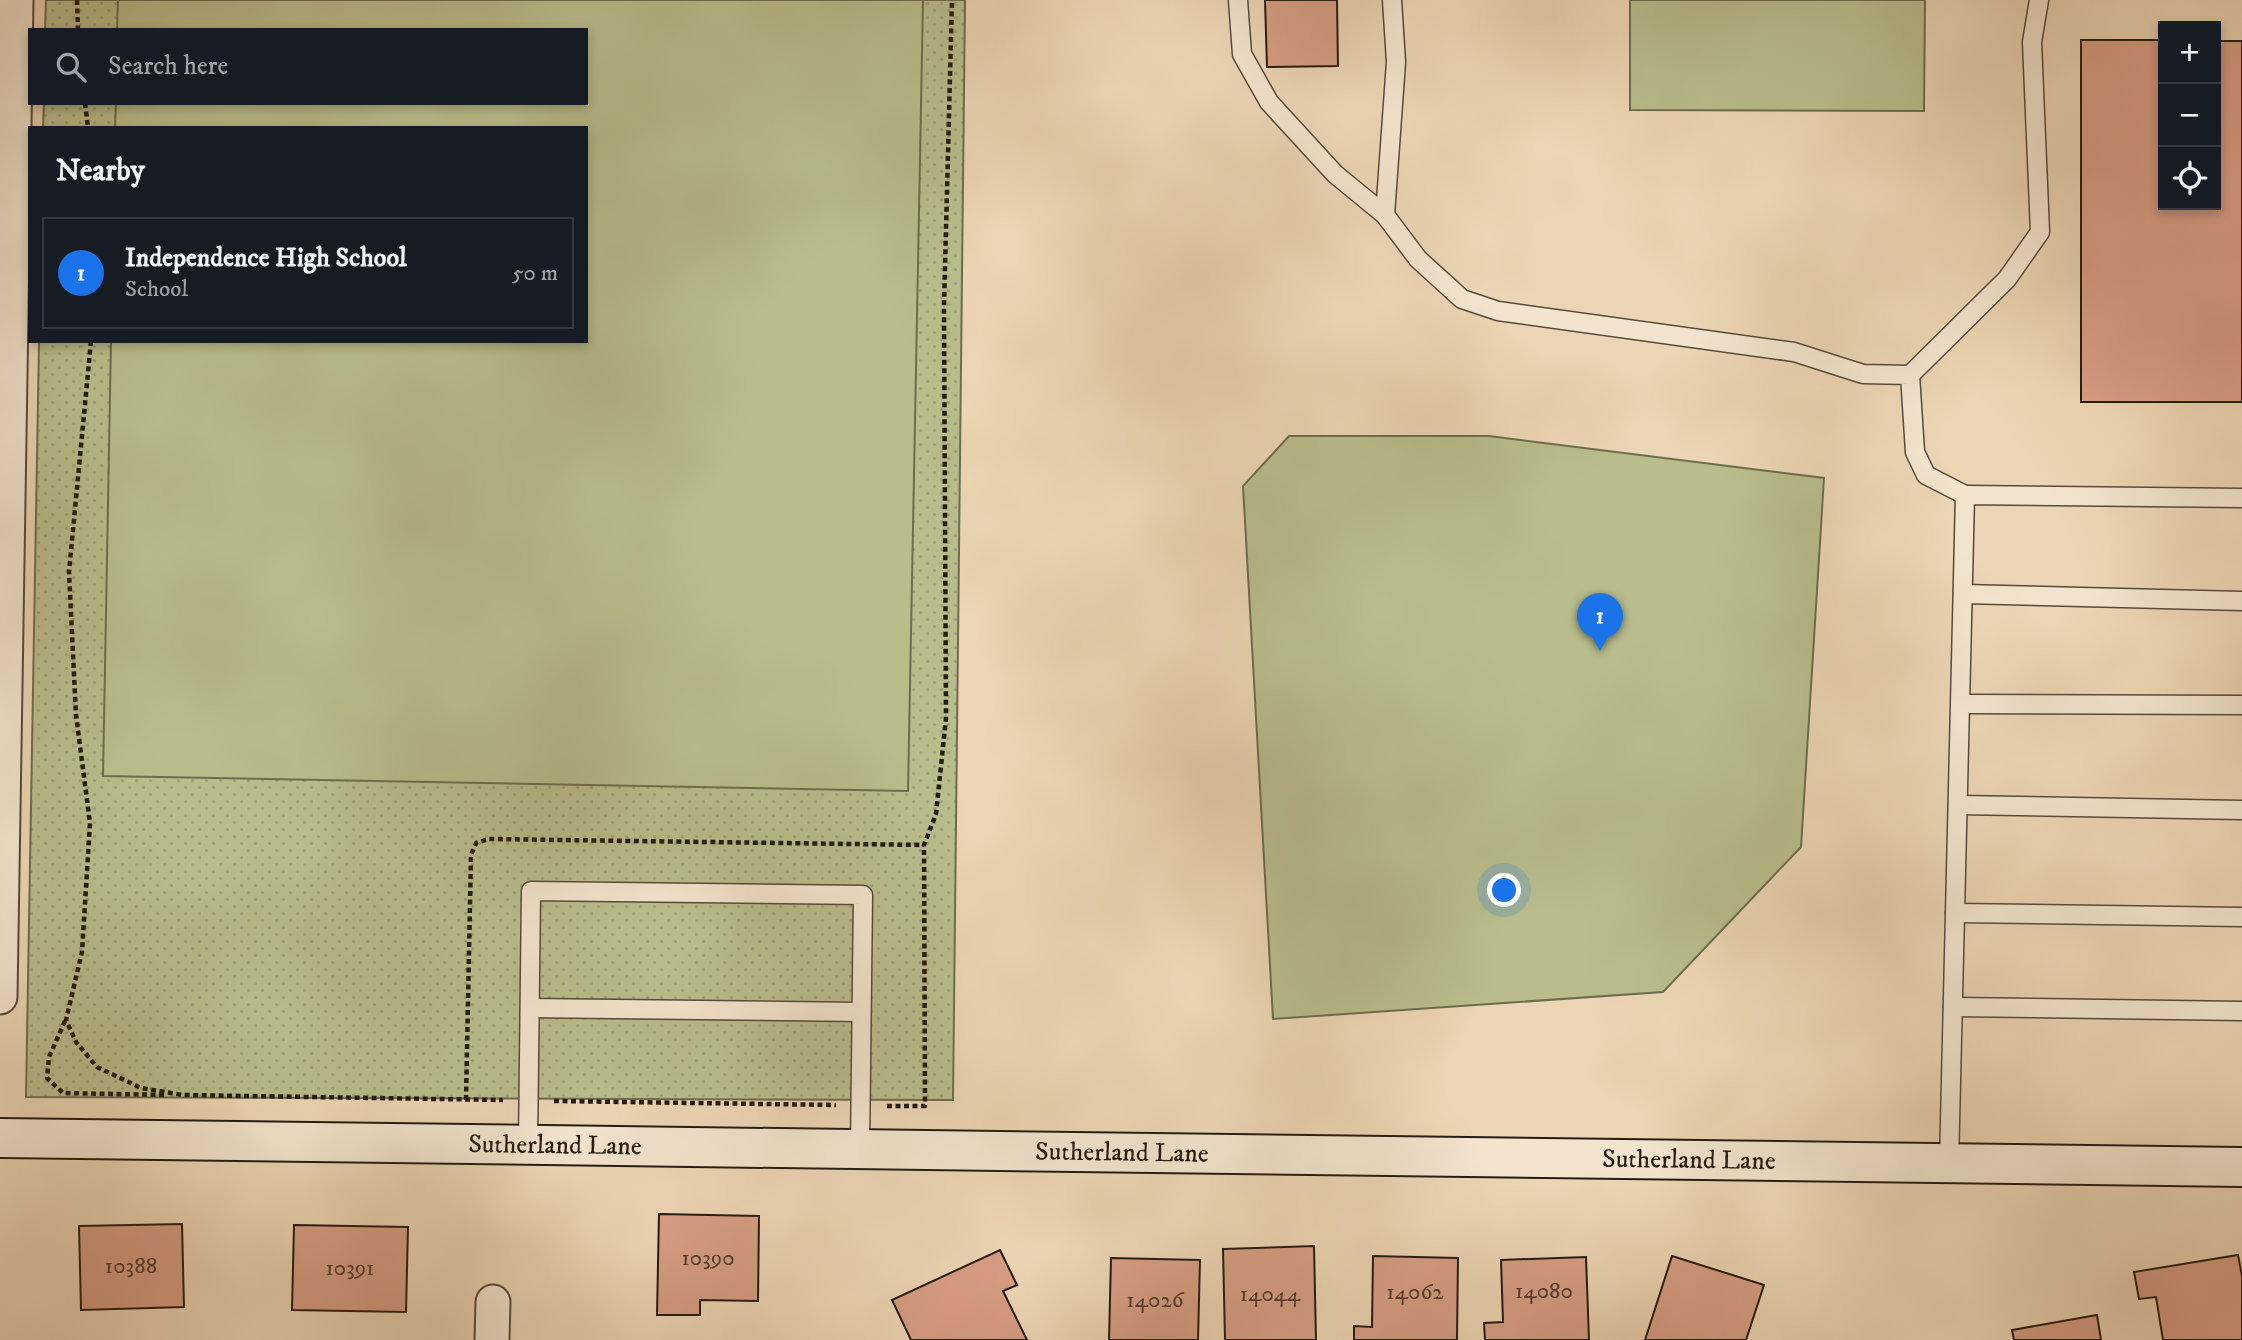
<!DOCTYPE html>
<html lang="en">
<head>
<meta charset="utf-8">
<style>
	:root { --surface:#171b24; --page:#20242c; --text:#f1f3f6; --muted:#9ea1a6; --line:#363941; --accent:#1a73e8 }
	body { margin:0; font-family:"IM FELL DW Pica",serif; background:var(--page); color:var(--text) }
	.controls { position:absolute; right:21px; top:21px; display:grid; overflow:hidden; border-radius:0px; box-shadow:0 4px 10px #0003 }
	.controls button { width:63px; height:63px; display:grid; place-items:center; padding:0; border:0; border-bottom:2px solid var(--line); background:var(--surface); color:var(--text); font:35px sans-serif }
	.you { position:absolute; left:1505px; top:891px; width:24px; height:24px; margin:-18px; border:5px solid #fff; border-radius:50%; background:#1a73e8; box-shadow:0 0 0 10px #1a73e833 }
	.badge { display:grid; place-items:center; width:46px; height:46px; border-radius:50%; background:var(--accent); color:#fff; font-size:23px; font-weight:700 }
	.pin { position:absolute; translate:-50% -58px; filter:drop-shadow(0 2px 4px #0008) }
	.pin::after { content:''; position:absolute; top:37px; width:24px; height:21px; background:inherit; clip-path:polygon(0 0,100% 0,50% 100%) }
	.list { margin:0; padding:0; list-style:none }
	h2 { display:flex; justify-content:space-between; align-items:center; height:91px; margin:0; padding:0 28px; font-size:30px }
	h2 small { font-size:23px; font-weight:400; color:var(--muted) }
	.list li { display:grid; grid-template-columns:46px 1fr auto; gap:21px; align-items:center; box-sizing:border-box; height:112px; margin:0 14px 14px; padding:0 14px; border:2px solid var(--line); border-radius:0px }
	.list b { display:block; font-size:26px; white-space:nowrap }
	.list p { margin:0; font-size:23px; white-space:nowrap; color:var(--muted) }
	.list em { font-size:23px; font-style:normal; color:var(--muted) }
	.icon { flex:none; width:38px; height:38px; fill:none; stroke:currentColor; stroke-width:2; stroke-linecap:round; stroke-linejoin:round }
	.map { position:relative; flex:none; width:2242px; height:1340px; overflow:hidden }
	.search { position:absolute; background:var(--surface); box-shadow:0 4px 10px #0003; left:28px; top:28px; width:560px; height:77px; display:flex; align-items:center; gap:18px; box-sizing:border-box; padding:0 24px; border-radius:0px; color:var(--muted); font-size:26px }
	.panel { position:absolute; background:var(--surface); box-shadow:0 4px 10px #0003; left:28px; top:126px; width:560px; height:217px; border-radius:0px }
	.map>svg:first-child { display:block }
</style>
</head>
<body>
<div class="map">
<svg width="2242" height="1340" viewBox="0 0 2242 1340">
	<defs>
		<pattern id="park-dots" width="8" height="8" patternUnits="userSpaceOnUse" patternTransform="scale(1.75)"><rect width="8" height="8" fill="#b9bd8c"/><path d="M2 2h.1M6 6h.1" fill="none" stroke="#9fa278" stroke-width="1.8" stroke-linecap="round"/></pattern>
	</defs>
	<rect width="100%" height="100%" fill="#ecd5b4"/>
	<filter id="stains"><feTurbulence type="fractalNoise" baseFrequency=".00286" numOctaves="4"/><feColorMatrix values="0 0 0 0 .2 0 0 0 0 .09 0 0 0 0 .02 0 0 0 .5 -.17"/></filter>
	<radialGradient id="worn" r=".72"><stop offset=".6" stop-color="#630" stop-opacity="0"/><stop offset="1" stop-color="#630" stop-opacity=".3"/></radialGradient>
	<path fill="url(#park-dots)" stroke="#6e6c4f" stroke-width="2" d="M46 0H965L953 1100 26 1097 39 341H586V128H43L44 103H586V30H45Z"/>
	<g fill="#b9bd8c" stroke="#6e6c4f" stroke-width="2">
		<path d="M118 0H923L908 791 103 776 111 341H586V128H115L116 103H586V30H117Z"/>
		<path d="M1630 0H1925L1924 111 1630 110Z"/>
		<path d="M1289 436H1489L1824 478 1801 847 1663 992 1273 1019 1243 486Z"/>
	</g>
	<g fill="#d79e84" stroke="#241b12" stroke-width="2">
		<path d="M1265 0H1337L1338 66 1267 67Z"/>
		<path d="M2081 40H2163V205H2216V41H2242V402H2081Z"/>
		<path d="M659 1214 759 1216 758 1301 700 1300V1315H657Z"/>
		<path d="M182 1224 184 1307 81 1310 79 1226Z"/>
		<path d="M294 1225 408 1227 406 1312 292 1310Z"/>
		<path d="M1314 1246 1316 1340H1225L1223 1249Z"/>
		<path d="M1000 1250 1017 1285 1003 1291 1027 1340H911L892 1300Z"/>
		<path d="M2238 1255 2242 1276V1340H2163L2156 1297 2139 1299 2134 1272Z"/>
		<path d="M1373 1256 1458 1258 1457 1340H1354V1326L1372 1327Z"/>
		<path d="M1672 1256 1764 1285 1746 1340H1645Z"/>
		<path d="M1586 1257 1589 1340H1485L1484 1323 1503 1322 1501 1260Z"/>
		<path d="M1111 1258 1200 1260 1198 1340H1109Z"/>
		<path d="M2097 1315 2101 1340H2014L2012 1330Z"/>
	</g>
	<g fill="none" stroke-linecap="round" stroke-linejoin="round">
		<g stroke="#564a3a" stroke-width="21">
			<g id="lane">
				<path d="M1238 0 1242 54 1269 102 1335 174 1385 215 1418 259 1462 299 1498 311 1794 352 1863 374 1910 375 1915 452 1926 475 1965 495"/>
				<path d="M1385 215 1396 62 1392 0"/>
				<path d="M1910 375 2007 279 2040 232 2032 42 2039 0"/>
				<path d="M1963 594 2242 601"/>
				<path d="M1961 704 2242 705"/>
				<path d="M1958 805 2242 810"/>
				<path d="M1955 913 2242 917"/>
				<path d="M1953 1007 2242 1011"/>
				<path d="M530 1008 861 1012"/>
				<path d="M528 1145 531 891 863 895 860 1149"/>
				<path d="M1949 1164 1965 495 2242 498"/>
			</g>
		</g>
		<g stroke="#564a3a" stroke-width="37">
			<g id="street">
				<path d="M0 997 16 0"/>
				<path d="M492 1340 493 1302"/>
			</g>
		</g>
		<g stroke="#241b12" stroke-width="42">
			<g id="secondary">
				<path id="s1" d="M0 1138 2242 1167"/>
			</g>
		</g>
		<g stroke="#241b12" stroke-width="4.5" stroke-dasharray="5 3.5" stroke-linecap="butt">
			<path d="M77 0 78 30"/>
			<path d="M85 103 88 128"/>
			<path d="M91 341 69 572 76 715 90 823 82 952 66 1020 76 1042 97 1067 141 1088 183 1095 503 1100"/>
			<path d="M65 1021 49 1057 47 1078 63 1093 167 1095"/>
			<path d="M466 1100 471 855 476 843 489 839 924 845"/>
			<path d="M554 1101 836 1105"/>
			<path d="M887 1106H925L924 845 936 814 946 718 944 306 952 0"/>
		</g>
		<use href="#lane" stroke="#f3e4ce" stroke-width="18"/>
		<use href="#street" stroke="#f3e4ce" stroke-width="33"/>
		<use href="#secondary" stroke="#f3e4ce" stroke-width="38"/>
	</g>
	<g text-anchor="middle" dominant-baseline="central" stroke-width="5" stroke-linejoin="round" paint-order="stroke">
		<g font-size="23" fill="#513c2e">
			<text x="708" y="1258">10390</text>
			<text x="131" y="1266">10388</text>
			<text x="350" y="1268">10391</text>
			<text x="1544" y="1291">14080</text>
			<text x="1415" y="1292">14062</text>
			<text x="1270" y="1294">14044</text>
			<text x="1155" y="1300">14026</text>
		</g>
		<g font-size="26" fill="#241b12" stroke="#f3e4ce">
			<text stroke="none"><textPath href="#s1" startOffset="555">Sutherland Lane</textPath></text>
			<text stroke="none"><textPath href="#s1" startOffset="1122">Sutherland Lane</textPath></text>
			<text stroke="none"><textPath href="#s1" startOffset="1689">Sutherland Lane</textPath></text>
		</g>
	</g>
	<rect width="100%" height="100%" filter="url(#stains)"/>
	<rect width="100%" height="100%" fill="url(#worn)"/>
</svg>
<div class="controls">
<button>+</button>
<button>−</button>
<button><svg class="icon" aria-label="locate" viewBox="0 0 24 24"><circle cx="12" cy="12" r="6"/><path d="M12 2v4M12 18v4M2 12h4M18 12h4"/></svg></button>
</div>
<div class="you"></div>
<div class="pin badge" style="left:1600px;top:651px">1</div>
<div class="search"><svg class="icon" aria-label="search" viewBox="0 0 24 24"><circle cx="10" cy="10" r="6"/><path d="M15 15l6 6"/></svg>Search here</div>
<section class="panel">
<h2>Nearby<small></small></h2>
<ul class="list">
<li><span class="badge">1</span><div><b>Independence High School</b><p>School</p></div><em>50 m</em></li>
</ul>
</section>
</div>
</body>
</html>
